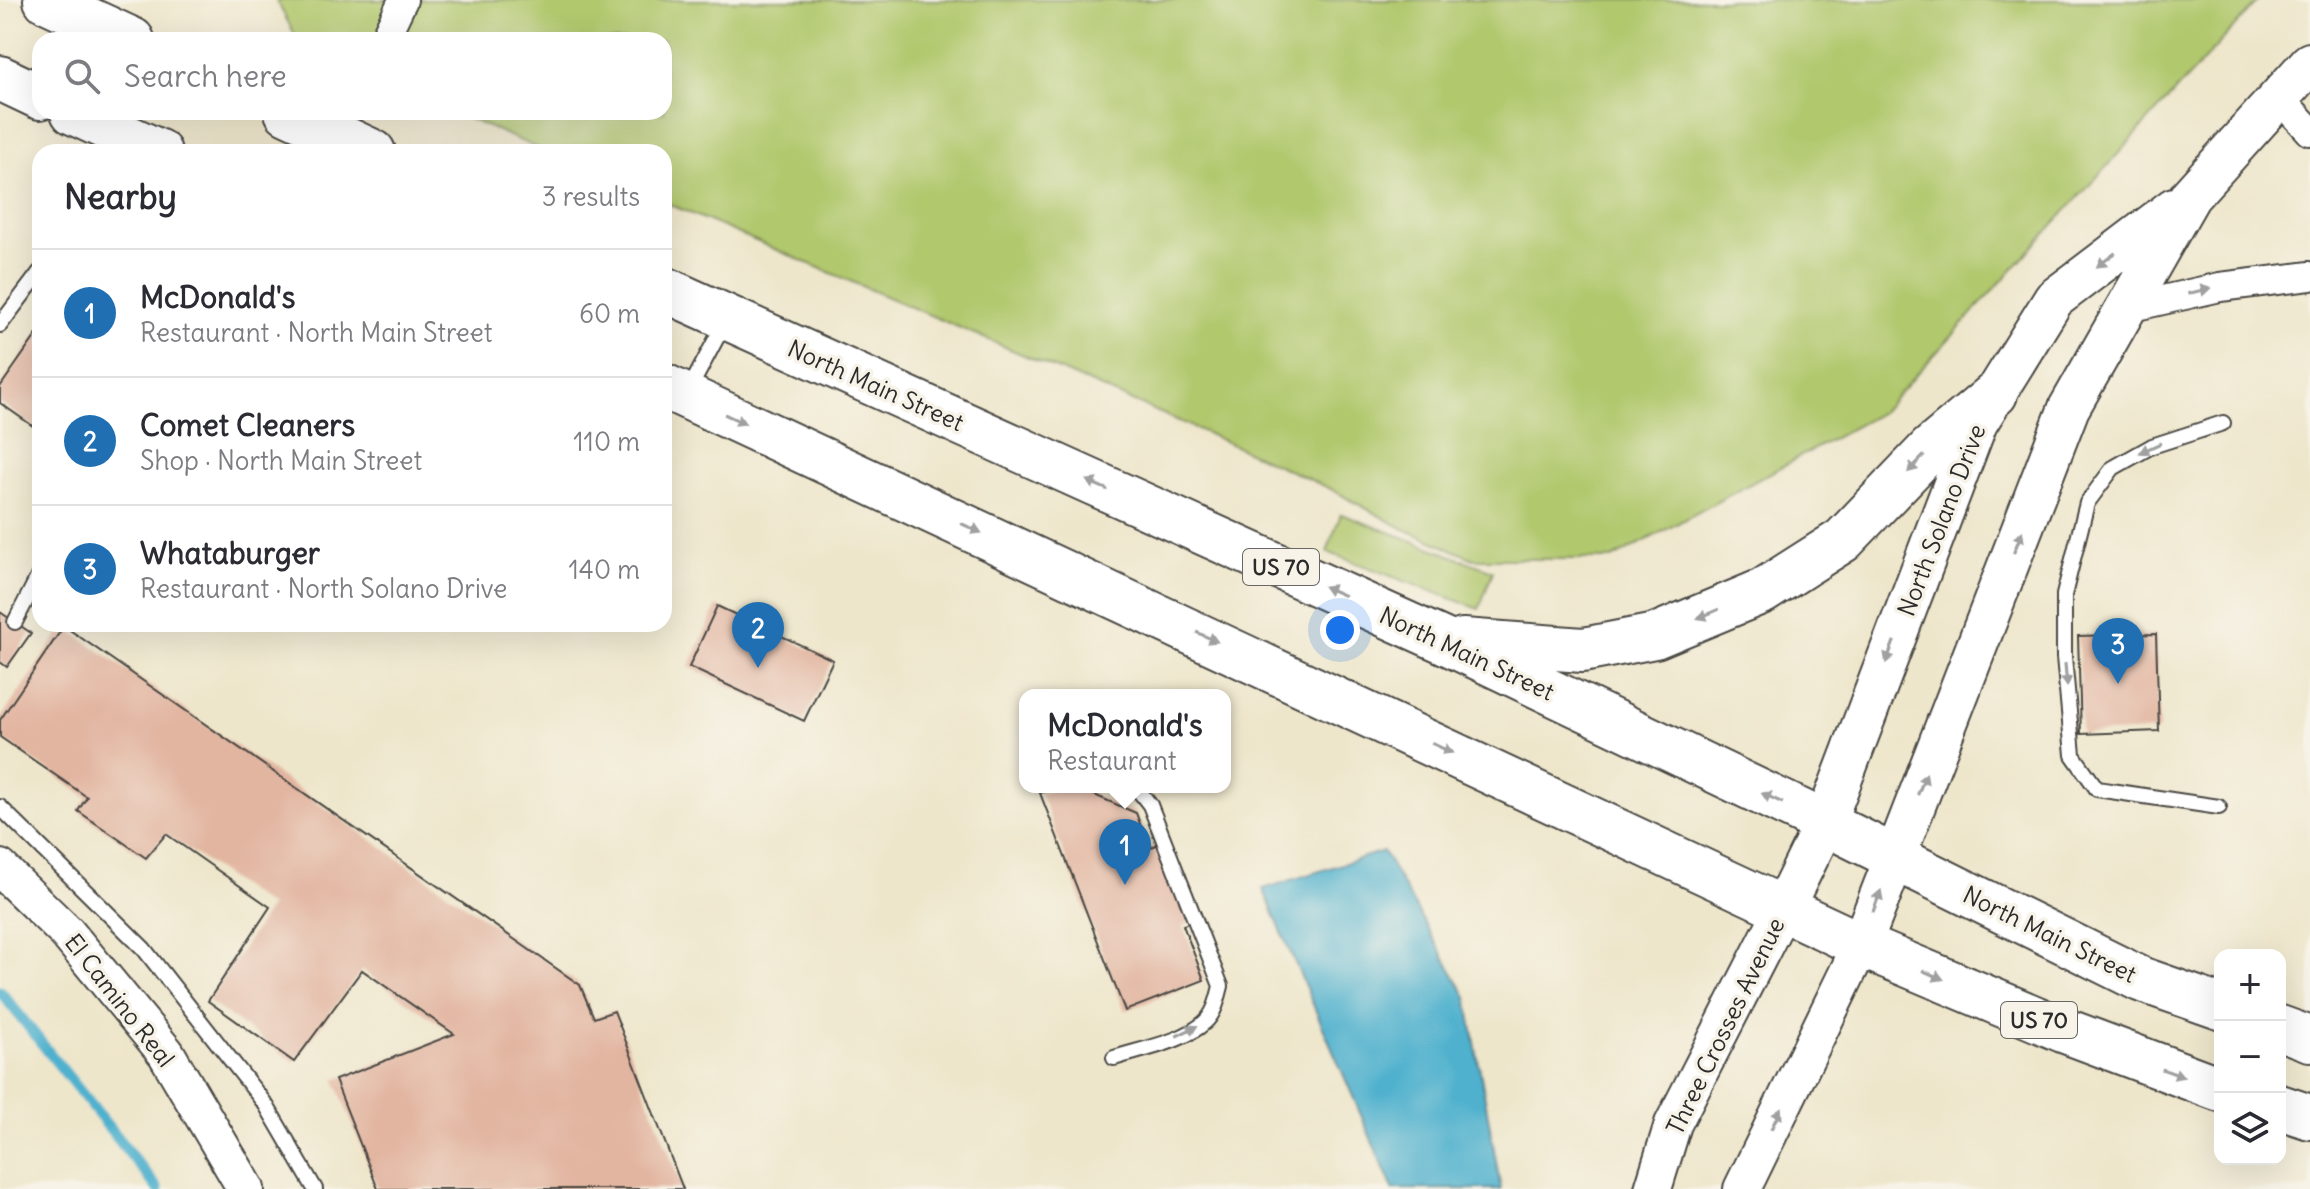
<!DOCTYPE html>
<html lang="en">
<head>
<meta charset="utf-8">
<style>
	:root { --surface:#fff; --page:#f7f7f7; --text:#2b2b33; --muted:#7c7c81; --line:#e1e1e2; --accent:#1f6fb2 }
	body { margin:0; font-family:Delius,sans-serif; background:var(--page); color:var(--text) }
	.controls { position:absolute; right:24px; bottom:24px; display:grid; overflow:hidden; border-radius:16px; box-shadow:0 8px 32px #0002 }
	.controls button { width:72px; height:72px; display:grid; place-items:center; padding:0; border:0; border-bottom:2px solid var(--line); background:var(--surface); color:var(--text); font:40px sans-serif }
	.you { position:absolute; left:1340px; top:630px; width:28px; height:28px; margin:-20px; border:6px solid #fff; border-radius:50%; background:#1a73e8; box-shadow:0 0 0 12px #1a73e833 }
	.badge { display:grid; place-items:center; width:52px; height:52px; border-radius:50%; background:var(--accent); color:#fff; font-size:26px; font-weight:700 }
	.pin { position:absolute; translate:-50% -66px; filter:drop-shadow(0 2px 4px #0008) }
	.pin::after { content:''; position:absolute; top:42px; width:28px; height:24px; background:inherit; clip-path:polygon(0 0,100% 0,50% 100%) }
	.popup { position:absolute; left:1019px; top:689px; width:212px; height:104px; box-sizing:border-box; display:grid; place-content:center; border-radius:16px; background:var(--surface); filter:drop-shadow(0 2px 6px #0005); font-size:26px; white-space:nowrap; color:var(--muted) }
	.popup b { font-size:30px; color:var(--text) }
	.popup::after { content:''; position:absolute; left:50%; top:100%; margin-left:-16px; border:16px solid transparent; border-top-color:var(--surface) }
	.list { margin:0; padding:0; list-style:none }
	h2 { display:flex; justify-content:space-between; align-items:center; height:104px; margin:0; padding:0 32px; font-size:34px }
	h2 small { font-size:26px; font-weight:400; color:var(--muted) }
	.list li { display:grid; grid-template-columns:52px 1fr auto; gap:24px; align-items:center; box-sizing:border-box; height:128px; padding:0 32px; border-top:2px solid var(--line) }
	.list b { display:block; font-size:30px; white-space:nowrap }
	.list p { margin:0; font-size:26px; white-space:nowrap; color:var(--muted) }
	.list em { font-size:26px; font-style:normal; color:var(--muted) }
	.icon { flex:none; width:44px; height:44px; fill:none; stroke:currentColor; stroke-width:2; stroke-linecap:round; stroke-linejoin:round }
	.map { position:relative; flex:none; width:2310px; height:1189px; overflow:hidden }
	.search { position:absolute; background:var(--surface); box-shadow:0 8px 32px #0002; left:32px; top:32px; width:640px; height:88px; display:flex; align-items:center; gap:20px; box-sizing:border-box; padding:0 28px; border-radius:24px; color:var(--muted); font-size:30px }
	.panel { position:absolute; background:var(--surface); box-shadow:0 8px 32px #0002; left:32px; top:144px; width:640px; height:488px; border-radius:24px }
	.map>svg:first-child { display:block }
</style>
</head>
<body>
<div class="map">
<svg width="2310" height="1189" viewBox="0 0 2310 1189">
	<rect width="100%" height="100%" fill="#f7f3e8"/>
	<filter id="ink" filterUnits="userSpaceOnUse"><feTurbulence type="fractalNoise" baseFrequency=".0125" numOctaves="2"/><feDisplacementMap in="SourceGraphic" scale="16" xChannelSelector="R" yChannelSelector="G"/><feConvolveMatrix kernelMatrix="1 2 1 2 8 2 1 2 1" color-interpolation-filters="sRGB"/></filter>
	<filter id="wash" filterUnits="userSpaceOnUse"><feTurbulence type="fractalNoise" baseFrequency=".006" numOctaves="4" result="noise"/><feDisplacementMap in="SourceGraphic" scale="32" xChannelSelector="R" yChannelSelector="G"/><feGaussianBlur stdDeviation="1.8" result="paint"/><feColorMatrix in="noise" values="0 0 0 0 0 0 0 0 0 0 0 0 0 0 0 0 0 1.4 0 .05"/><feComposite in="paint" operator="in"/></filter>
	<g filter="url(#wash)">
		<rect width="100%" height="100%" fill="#eee6cb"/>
		<g fill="#b1c86d" stroke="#6e7a4c" stroke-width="2">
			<path d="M276 0H2259L1882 412 1612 559H1474L1402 528 1329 488 1179 421 664 202V152H547L453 112H664V40H298Z"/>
			<path d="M1341 514 1493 571 1479 609 1327 552Z"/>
		</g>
		<path fill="#50b1ce" stroke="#3e6e7c" stroke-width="2" d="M1383 851 1467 997 1501 1189H1393L1263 889Z"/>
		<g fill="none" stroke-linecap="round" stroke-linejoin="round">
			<path stroke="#50b1ce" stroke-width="11" d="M0 991 158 1189"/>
		</g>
		<g id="blocks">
			<g fill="#e2b5a0">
				<path d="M40 330V431L0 403V387Z"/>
				<path d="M717 606 833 660 804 721 689 667Z"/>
				<path d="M0 612 31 633 7 667 0 662Z"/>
				<path d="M64 626 580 985 594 1018 614 1011 683 1189H378L335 1080 454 1034 362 970 294 1062 208 1001 270 907 166 834 146 858 78 811 87 797 0 737V720Z"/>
				<path d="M2156 634 2159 731 2081 734 2078 636Z"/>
				<path d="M1056 787H1076L1136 813 1149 848 1159 844 1189 923 1183 925 1204 980 1125 1011 1040 793Z"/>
			</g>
		</g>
	</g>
	<g filter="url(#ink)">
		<use href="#blocks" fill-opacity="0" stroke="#484743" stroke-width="2"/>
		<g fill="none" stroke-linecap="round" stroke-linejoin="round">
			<g stroke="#484743" stroke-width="18">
				<g id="service">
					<path d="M0 325 40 272"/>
					<path d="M688 392 725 322"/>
					<path d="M15 622 40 573"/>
					<path d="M0 807 144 949 266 1105 315 1189"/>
					<path d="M2219 807 2097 789 2073 755 2064 657V595L2087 503 2113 468 2152 446 2223 423"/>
					<path d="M1114 1058C1142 1049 1184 1042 1205 1022 1215 1013 1218 998 1221 986L1150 805 1136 787"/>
				</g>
			</g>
			<g stroke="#484743" stroke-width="32">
				<g id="minor">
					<path d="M384 40 403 0"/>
					<path d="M2279 97 2310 131"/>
					<path d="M2123 309 2220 287 2310 276"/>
				</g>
			</g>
			<g stroke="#484743" stroke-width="40">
				<g id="tertiary">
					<path d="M0 868 67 933 166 1053 246 1189"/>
					<path d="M1653 1189 1673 1124 1783 909"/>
					<path d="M1742 1189 1861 945"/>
				</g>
			</g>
			<g stroke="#484743" stroke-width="44">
				<g id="secondary">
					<path d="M1783 909 1825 823 1977 423 2054 299 2174 208"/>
					<path d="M1861 945 2069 408 2190 196 2310 63"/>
				</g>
			</g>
			<g stroke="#484743" stroke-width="48">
				<g id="primary">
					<path d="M46 0 132 40"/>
					<path d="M0 78 40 97"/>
					<path d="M73 112 159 152"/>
					<path d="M287 112 373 152"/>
					<path d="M664 289 1442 640 1825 823 2140 979 2220 1007"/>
					<path d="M664 386 1861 945 2063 1030 2220 1089"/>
					<path d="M1463 641 1583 650 1655 636 1763 591 1843 540 1931 448 1995 394"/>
					<path d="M2280 1028 2310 1039"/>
					<path d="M2280 1107 2310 1117"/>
				</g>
			</g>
			<use href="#service" stroke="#fff" stroke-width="14"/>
			<use href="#minor" stroke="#fff" stroke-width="28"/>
			<use href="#tertiary" stroke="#fff" stroke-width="36"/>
			<use href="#secondary" stroke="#fff" stroke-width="40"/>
			<use href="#primary" stroke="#fff" stroke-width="44"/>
		</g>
		<defs><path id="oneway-solid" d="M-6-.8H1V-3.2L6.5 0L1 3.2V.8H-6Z" transform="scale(2)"/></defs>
		<g fill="#a0a0a0">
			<use href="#oneway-solid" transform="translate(2106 260) rotate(143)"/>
			<use href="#oneway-solid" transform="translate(2199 291) rotate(-13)"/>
			<use href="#oneway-solid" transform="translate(735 419) rotate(25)"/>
			<use href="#oneway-solid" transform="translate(2150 448) rotate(155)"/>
			<use href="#oneway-solid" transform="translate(1916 464) rotate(134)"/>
			<use href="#oneway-solid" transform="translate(1097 485) rotate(-156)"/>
			<use href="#oneway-solid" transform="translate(971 528) rotate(25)"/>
			<use href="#oneway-solid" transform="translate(2018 542) rotate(-68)"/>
			<use href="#oneway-solid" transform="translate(1334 591) rotate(-156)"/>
			<use href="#oneway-solid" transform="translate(1708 614) rotate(157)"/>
			<use href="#oneway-solid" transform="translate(1207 637) rotate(25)"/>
			<use href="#oneway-solid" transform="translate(1890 652) rotate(111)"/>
			<use href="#oneway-solid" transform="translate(2066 675) rotate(85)"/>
			<use href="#oneway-solid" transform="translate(1442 748) rotate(25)"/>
			<use href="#oneway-solid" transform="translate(1922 784) rotate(-68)"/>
			<use href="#oneway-solid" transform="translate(1772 798) rotate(-155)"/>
			<use href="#oneway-solid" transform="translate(1877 901) rotate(-70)"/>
			<use href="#oneway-solid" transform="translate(1933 975) rotate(23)"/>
			<use href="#oneway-solid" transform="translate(1187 1031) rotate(-26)"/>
			<use href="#oneway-solid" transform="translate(2173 1073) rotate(20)"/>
			<use href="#oneway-solid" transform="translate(1776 1119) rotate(-64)"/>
		</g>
	</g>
	<g text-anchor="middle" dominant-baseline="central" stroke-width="7" stroke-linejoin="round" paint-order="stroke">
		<g fill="#f7f3e8" stroke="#686764" stroke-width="2">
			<rect x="1243" y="549" width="76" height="36" rx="6"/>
			<rect x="2001" y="1002" width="76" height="36" rx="6"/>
		</g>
		<g font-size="22" font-weight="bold" fill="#2b2b2b">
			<text x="1281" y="567">US 70</text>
			<text x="2039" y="1020">US 70</text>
		</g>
		<g font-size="24" fill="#2b2b2b" stroke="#f7f3e8">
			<text transform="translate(876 385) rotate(24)">North Main Street</text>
			<text transform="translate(1941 520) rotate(-69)">North Solano Drive</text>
			<text transform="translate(1467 653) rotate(25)">North Main Street</text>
			<text transform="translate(2050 934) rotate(26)">North Main Street</text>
			<text transform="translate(120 1000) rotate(52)">El Camino Real</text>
			<text transform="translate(1725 1026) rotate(-64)">Three Crosses Avenue</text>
		</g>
	</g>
</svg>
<div class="controls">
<button>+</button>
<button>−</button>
<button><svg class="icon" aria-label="layers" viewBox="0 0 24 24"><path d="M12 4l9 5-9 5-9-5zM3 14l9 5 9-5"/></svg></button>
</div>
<div class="you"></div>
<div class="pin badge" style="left:1125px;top:885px">1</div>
<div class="popup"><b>McDonald's</b>Restaurant</div>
<div class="pin badge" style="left:758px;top:668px">2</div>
<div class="pin badge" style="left:2118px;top:684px">3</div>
<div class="search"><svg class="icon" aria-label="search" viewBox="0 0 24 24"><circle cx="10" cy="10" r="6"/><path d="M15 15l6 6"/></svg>Search here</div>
<section class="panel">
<h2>Nearby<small>3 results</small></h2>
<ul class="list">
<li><span class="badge">1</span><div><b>McDonald's</b><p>Restaurant · North Main Street</p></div><em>60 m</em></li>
<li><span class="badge">2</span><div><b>Comet Cleaners</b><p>Shop · North Main Street</p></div><em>110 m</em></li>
<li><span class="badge">3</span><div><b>Whataburger</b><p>Restaurant · North Solano Drive</p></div><em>140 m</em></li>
</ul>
</section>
</div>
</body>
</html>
